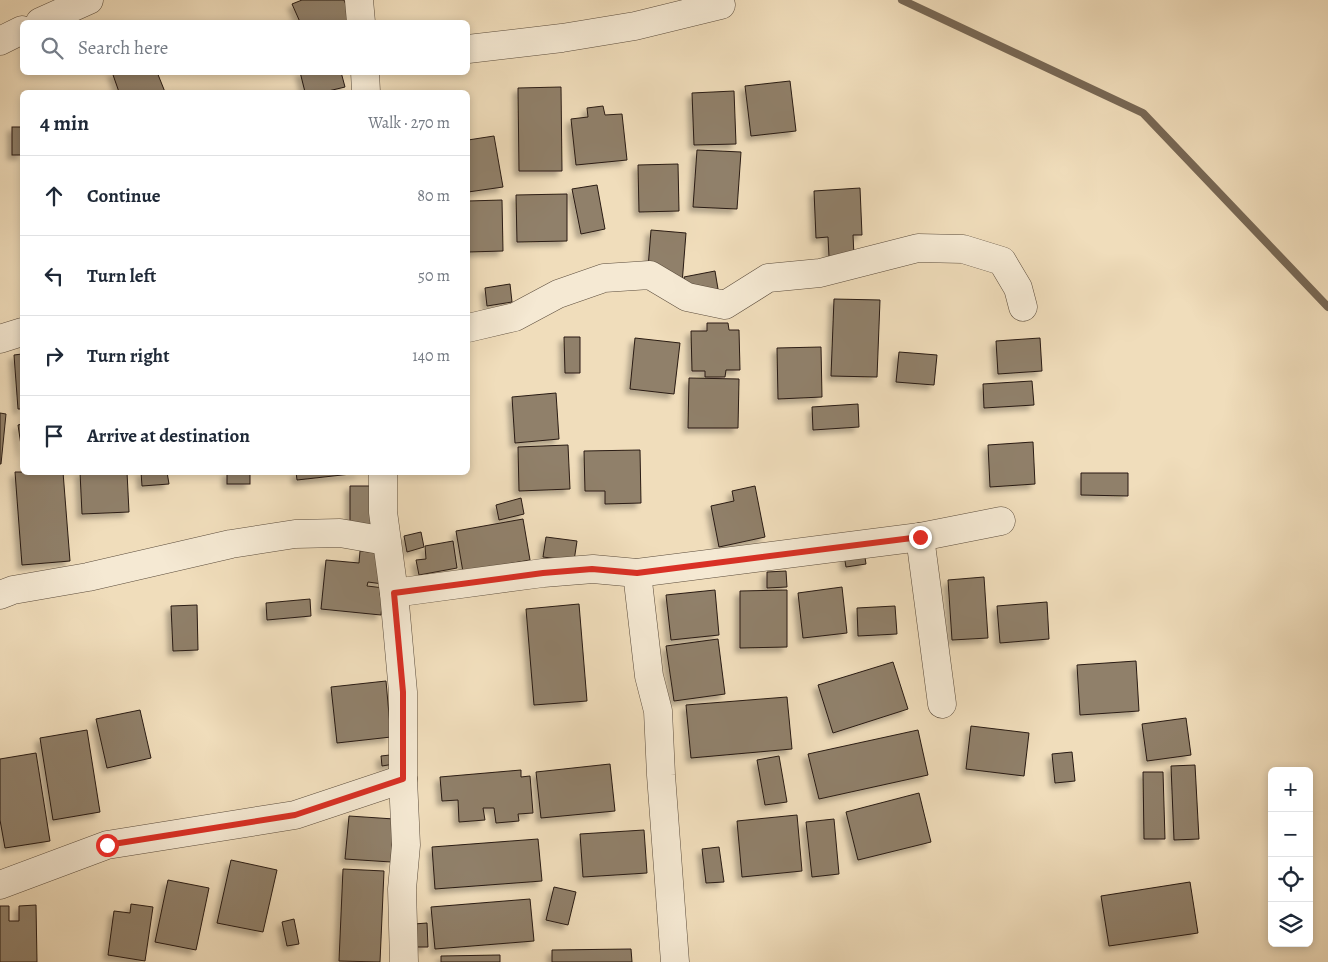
<!DOCTYPE html>
<html lang="en">
<head>
<meta charset="utf-8">
<style>
	:root { --surface:#fff; --page:#f2f2f3; --text:#1f2937; --muted:#747a83; --line:#e0e1e3 }
	body { margin:0; font-family:Alegreya,serif; background:var(--page); color:var(--text) }
	.controls { position:absolute; right:15px; bottom:15px; display:grid; overflow:hidden; border-radius:8px; box-shadow:0 2px 8px #0003 }
	.controls button { width:45px; height:45px; display:grid; place-items:center; padding:0; border:0; border-bottom:1px solid var(--line); background:var(--surface); color:var(--text); font:25px sans-serif }
	.stop { position:absolute; width:15px; height:15px; margin:-11px; border:4px solid #d93025; border-radius:50%; background:#fff }
	.stop.end { background:#d93025; border-color:#fff; box-shadow:0 1px 5px #0008 }
	.list { margin:0; padding:0; list-style:none }
	h2 { display:flex; justify-content:space-between; align-items:center; height:65px; margin:0; padding:0 20px; font-size:21px }
	h2 small { font-size:16px; font-weight:400; color:var(--muted) }
	.list li { display:grid; grid-template-columns:32px 1fr auto; gap:15px; align-items:center; box-sizing:border-box; height:80px; padding:0 20px; border-top:1px solid var(--line) }
	.list b { display:block; font-size:19px; white-space:nowrap }
	.list em { font-size:16px; font-style:normal; color:var(--muted) }
	.icon { flex:none; width:28px; height:28px; fill:none; stroke:currentColor; stroke-width:2; stroke-linecap:round; stroke-linejoin:round }
	.map { position:relative; flex:none; width:1328px; height:962px; overflow:hidden }
	.search { position:absolute; background:var(--surface); box-shadow:0 2px 8px #0003; left:20px; top:20px; width:450px; height:55px; display:flex; align-items:center; gap:12px; box-sizing:border-box; padding:0 18px; border-radius:8px; color:var(--muted); font-size:19px }
	.panel { position:absolute; background:var(--surface); box-shadow:0 2px 8px #0003; left:20px; top:90px; width:450px; height:385px; border-radius:8px }
	.map>svg:first-child { display:block }
</style>
</head>
<body>
<div class="map">
<svg width="1328" height="962" viewBox="0 0 1328 962">
	<defs>
		<filter id="shadow"><feDropShadow dx="-4.5" dy="4.5" stdDeviation="2.5" flood-color="#0004"/></filter>
	</defs>
	<rect width="100%" height="100%" fill="#f0ddbb"/>
	<filter id="stains"><feTurbulence type="fractalNoise" baseFrequency=".004" numOctaves="4"/><feColorMatrix values="0 0 0 0 .2 0 0 0 0 .09 0 0 0 0 .02 0 0 0 .5 -.17"/></filter>
	<radialGradient id="worn" r=".72"><stop offset=".6" stop-color="#630" stop-opacity="0"/><stop offset="1" stop-color="#630" stop-opacity=".3"/></radialGradient>
	<g fill="none" stroke-linecap="round" stroke-linejoin="round">
		<path stroke="#786855" stroke-width="8" d="M902 0 1143 113 1328 307"/>
	</g>
	<g fill="#90806a" stroke="#291b12" filter="url(#shadow)">
		<path d="M302 0H344L352 19 343 22H300L292 4Z"/>
		<path d="M112 72H157L165 92H119Z"/>
		<path d="M300 72H341L345 87 324 92H305Z"/>
		<path d="M790 81 796 131 751 136 745 86Z"/>
		<path d="M561 87 562 171H519L518 88Z"/>
		<path d="M734 91 736 144 694 145 692 93Z"/>
		<path d="M603 106 605 115 622 114 627 160 576 165 571 119 588 117 587 108Z"/>
		<rect x="12" y="127" width="10" height="28"/>
		<path d="M494 136 503 187 468 192V140Z"/>
		<path d="M697 150 741 152 737 209 693 207Z"/>
		<path d="M678 164 679 211 639 212 638 165Z"/>
		<path d="M597 185 605 229 581 234 572 189Z"/>
		<path d="M860 188 862 235H853L854 256 829 257 828 237 816 238 814 191Z"/>
		<path d="M567 194V241L517 242 516 195Z"/>
		<path d="M502 200 503 251 468 252V201Z"/>
		<path d="M651 230 686 233 682 284 647 281Z"/>
		<path d="M715 271 718 289 687 294 684 277Z"/>
		<path d="M510 284 512 302 487 306 485 288Z"/>
		<path d="M834 299 880 300 877 377 831 376Z"/>
		<path d="M707 323H728L729 330H739L740 370H726L725 377H705V371H692L691 331H707Z"/>
		<path d="M564 337H580V373H565Z"/>
		<path d="M635 338 680 343 674 394 630 389Z"/>
		<path d="M1040 338 1042 371 998 374 996 341Z"/>
		<path d="M821 347 822 397 778 399 777 348Z"/>
		<path d="M899 352 937 355 934 385 896 382Z"/>
		<path d="M22 354V409H18L14 355Z"/>
		<path d="M689 378 739 379 738 428H688Z"/>
		<path d="M1032 381 1034 405 984 408 983 384Z"/>
		<path d="M556 393 559 439 515 443 512 397Z"/>
		<path d="M858 404 859 427 813 430 812 407Z"/>
		<path d="M0 413 6 414 1 464H0Z"/>
		<path d="M22 424V452L18 425Z"/>
		<path d="M1033 442 1035 484 990 487 988 445Z"/>
		<path d="M568 445 570 489 519 491 518 447Z"/>
		<path d="M640 450 641 503 605 504V491H585L584 451Z"/>
		<path d="M15 472H63L70 561 22 565Z"/>
		<path d="M80 472H127L129 512 82 514Z"/>
		<path d="M141 472H167L169 484 142 486Z"/>
		<rect x="227" y="472" width="23" height="12"/>
		<path d="M296 472H360V473L297 480Z"/>
		<path d="M1081 473H1128V496L1081 495Z"/>
		<path d="M350 486H371L372 528H350Z"/>
		<path d="M755 486 765 537 719 547 711 506 734 501 732 491Z"/>
		<path d="M521 498 524 514 499 520 496 505Z"/>
		<path d="M523 519 530 560 463 572 456 531Z"/>
		<path d="M421 532 424 547 407 552 404 536Z"/>
		<path d="M546 537 577 541 574 561 543 557Z"/>
		<path d="M453 541 457 568 419 575 416 560 426 559 425 546Z"/>
		<path d="M360 551 387 554 383 584 368 582 367 586 384 588 381 615 321 609 326 560 359 563Z"/>
		<path d="M864 551 866 564 846 567 844 555Z"/>
		<path d="M786 571 787 587 767 588V572Z"/>
		<path d="M984 577 988 638 952 640 948 580Z"/>
		<path d="M842 587 847 633 803 638 798 593Z"/>
		<path d="M715 590 719 635 671 640 666 595Z"/>
		<path d="M787 590V647L740 648V591Z"/>
		<path d="M310 599 311 616 267 620 266 603Z"/>
		<path d="M1047 602 1049 639 1000 643 997 606Z"/>
		<path d="M579 604 587 701 534 705 526 609Z"/>
		<path d="M197 605 198 650 173 651 171 606Z"/>
		<path d="M895 606 897 634 858 636 857 608Z"/>
		<path d="M718 639 725 694 674 701 666 646Z"/>
		<path d="M1136 661 1139 711 1080 715 1077 665Z"/>
		<path d="M893 662 908 709 833 733 818 685Z"/>
		<path d="M386 681 391 737 337 743 331 687Z"/>
		<path d="M787 697 792 749 691 758 686 705Z"/>
		<path d="M140 710 151 758 107 768 96 719Z"/>
		<path d="M1186 718 1191 755 1147 761 1142 724Z"/>
		<path d="M971 726 1029 733 1024 776 966 769Z"/>
		<path d="M87 730 100 812 53 820 40 738Z"/>
		<path d="M918 730 928 775 819 799 808 754Z"/>
		<path d="M1072 752 1075 781 1055 783 1052 754Z"/>
		<path d="M36 753 50 841 5 848 0 820V759Z"/>
		<path d="M399 754 400 763 382 766 381 756Z"/>
		<path d="M779 756 787 802 765 805 757 760Z"/>
		<path d="M610 764 615 811 541 818 536 772Z"/>
		<path d="M1195 765 1199 839 1174 840 1171 766Z"/>
		<path d="M521 770V777L530 776 533 813 518 814 519 821 496 823 494 808H483L485 820 459 822 458 800 442 801 440 777Z"/>
		<path d="M1143 772H1163L1165 839H1144Z"/>
		<path d="M919 793 931 842 858 860 846 812Z"/>
		<path d="M797 815 802 871 742 877 737 821Z"/>
		<path d="M349 816 394 819 391 862 345 859Z"/>
		<path d="M834 819 839 874 812 877 806 822Z"/>
		<path d="M644 830 647 873 583 877 580 834Z"/>
		<path d="M538 839 542 881 435 889 432 847Z"/>
		<path d="M719 847 724 882 706 883 702 849Z"/>
		<path d="M231 860 277 870 263 932 217 923Z"/>
		<path d="M343 869 384 871 380 962 339 961Z"/>
		<path d="M168 880 209 888 196 950 155 942Z"/>
		<path d="M1190 882 1198 933 1109 946 1101 896Z"/>
		<path d="M554 887 576 892 568 925 546 920Z"/>
		<path d="M530 899 534 941 435 949 431 907Z"/>
		<path d="M131 904 153 907 145 961 108 955 114 911 130 913Z"/>
		<path d="M36 905 37 962H0V906H9V921H19V906Z"/>
		<path d="M294 919 299 944 287 946 282 922Z"/>
		<path d="M427 923 428 947H415L414 924Z"/>
		<path d="M631 949 632 962H552V950Z"/>
		<path d="M500 955V962H441V956Z"/>
	</g>
	<g fill="none" stroke-linecap="round" stroke-linejoin="round">
		<g stroke="#5b4c3c" stroke-width="29">
			<g id="minor">
				<path d="M359 0 361 22"/>
				<path d="M40 22 89 0"/>
				<path d="M0 41 22 30"/>
				<path d="M468 49 562 38 635 26 721 5"/>
				<path d="M365 72 366 92"/>
				<path d="M468 328 515 317 558 294 604 278 650 275 687 297 725 305 768 278 820 273 918 248 963 249 1002 261 1018 288 1023 307"/>
				<path d="M0 339 22 332"/>
				<path d="M383 472V512L394 593 403 692V779L406 845 402 889 404 962"/>
				<path d="M920 537 942 704"/>
				<path d="M637 573 920 537 1001 521"/>
				<path d="M394 593 543 573 593 569 637 573 649 676 658 711 661 775 675 962"/>
				<path d="M0 595 13 590 88 577 231 544 295 534 340 533 386 541"/>
				<path d="M0 885 107 845 295 815 403 779"/>
			</g>
		</g>
		<use href="#minor" stroke="#f5e9d3" stroke-width="28"/>
	</g>
	<g fill="none" stroke-linecap="round" stroke-linejoin="round">
		<path stroke="#d93025" stroke-width="6" d="M107 845 295 815 403 779V692L394 593 543 573 592 569 637 573 920 537"/>
	</g>
	<rect width="100%" height="100%" filter="url(#stains)"/>
	<rect width="100%" height="100%" fill="url(#worn)"/>
</svg>
<div class="controls">
<button>+</button>
<button>−</button>
<button><svg class="icon" aria-label="locate" viewBox="0 0 24 24"><circle cx="12" cy="12" r="6"/><path d="M12 2v4M12 18v4M2 12h4M18 12h4"/></svg></button>
<button><svg class="icon" aria-label="layers" viewBox="0 0 24 24"><path d="M12 4l9 5-9 5-9-5zM3 14l9 5 9-5"/></svg></button>
</div>
<div class="stop" style="left:107px;top:845px"></div>
<div class="stop end" style="left:920px;top:537px"></div>
<div class="search"><svg class="icon" aria-label="search" viewBox="0 0 24 24"><circle cx="10" cy="10" r="6"/><path d="M15 15l6 6"/></svg>Search here</div>
<section class="panel">
<h2>4 min<small>Walk · 270 m</small></h2>
<ul class="list">
<li><svg class="icon" aria-label="ahead" viewBox="0 0 24 24"><path d="M12 20V5M6 11l6-6 6 6"/></svg><div><b>Continue</b></div><em>80 m</em></li>
<li><svg class="icon" aria-label="left" viewBox="0 0 24 24"><path d="M17 20v-9H6M10 6l-5 5 5 5"/></svg><div><b>Turn left</b></div><em>50 m</em></li>
<li><svg class="icon" aria-label="right" viewBox="0 0 24 24"><path d="M7 20v-9h11M14 6l5 5-5 5"/></svg><div><b>Turn right</b></div><em>140 m</em></li>
<li><svg class="icon" aria-label="arrive" viewBox="0 0 24 24"><path d="M6 21V4h12l-3 4 3 4H6"/></svg><div><b>Arrive at destination</b></div></li>
</ul>
</section>
</div>
</body>
</html>
